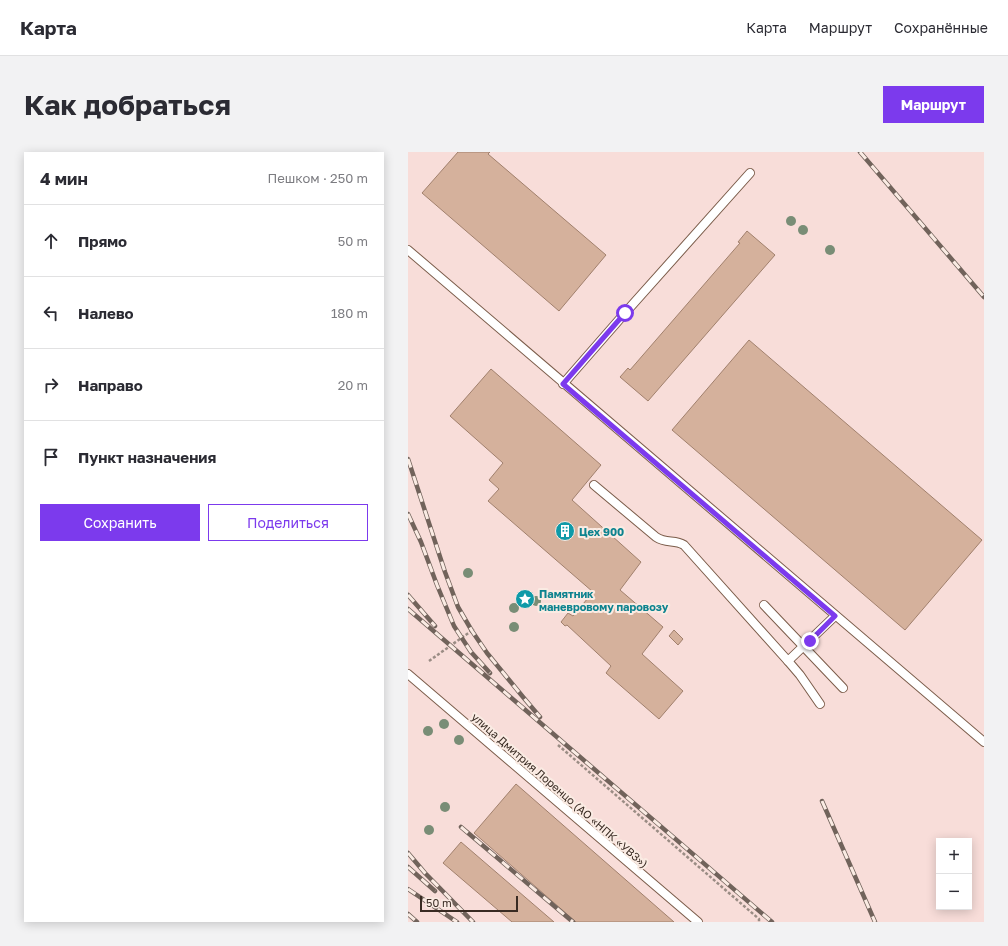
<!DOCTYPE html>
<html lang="ru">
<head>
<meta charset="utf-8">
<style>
	:root { --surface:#fff; --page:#f2f2f3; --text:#2b2b33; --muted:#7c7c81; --line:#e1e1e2; --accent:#7c3aed }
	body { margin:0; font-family:"Golos Text",sans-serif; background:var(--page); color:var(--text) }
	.controls { position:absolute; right:12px; bottom:12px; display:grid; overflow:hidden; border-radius:0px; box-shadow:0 2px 10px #0003 }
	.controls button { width:36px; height:36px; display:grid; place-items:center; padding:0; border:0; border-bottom:1px solid var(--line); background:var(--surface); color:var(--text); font:20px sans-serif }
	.scale { position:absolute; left:12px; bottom:10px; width:98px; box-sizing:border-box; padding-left:4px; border:2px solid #392b23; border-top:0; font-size:11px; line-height:14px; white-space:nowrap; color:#392b23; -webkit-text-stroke:3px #faebe3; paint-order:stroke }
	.stop { position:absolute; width:12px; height:12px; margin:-9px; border:3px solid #7c3aed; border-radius:50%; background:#fff }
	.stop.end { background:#7c3aed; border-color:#fff; box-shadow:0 1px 4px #0008 }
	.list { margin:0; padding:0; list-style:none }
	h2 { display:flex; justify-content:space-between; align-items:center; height:52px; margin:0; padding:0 16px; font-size:17px }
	h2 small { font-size:13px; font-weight:400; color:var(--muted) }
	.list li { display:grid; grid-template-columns:26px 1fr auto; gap:12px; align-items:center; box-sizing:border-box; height:72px; padding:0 16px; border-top:1px solid var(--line) }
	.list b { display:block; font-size:15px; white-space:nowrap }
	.list em { font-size:13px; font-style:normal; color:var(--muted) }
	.actions { display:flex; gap:8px; padding:12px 16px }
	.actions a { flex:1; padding:9px 0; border:1px solid var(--accent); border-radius:0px; text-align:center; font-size:14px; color:var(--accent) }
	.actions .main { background:var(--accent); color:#fff }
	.icon { flex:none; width:22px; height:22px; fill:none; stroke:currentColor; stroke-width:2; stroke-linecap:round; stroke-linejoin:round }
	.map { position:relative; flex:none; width:576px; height:770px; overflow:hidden; border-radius:0px }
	header { display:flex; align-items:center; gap:24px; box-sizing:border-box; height:56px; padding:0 20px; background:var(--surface); border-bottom:1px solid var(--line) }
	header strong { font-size:19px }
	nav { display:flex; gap:22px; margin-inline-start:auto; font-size:14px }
	.intro { display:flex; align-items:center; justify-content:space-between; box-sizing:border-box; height:96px; padding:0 24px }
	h1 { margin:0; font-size:28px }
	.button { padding:10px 18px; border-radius:0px; background:var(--accent); color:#fff; font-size:14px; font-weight:700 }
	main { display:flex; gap:24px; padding:0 24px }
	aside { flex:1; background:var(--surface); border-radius:0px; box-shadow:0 2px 10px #0003 }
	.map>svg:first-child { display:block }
</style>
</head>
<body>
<header>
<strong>Карта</strong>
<nav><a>Карта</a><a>Маршрут</a><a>Сохранённые</a></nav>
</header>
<div class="intro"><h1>Как добраться</h1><a class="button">Маршрут</a></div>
<main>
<aside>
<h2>4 мин<small>Пешком · 250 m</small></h2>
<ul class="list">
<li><svg class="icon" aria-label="ahead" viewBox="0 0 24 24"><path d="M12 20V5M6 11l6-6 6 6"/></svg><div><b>Прямо</b></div><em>50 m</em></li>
<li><svg class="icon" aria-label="left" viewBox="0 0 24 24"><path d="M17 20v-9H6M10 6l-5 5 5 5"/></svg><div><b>Налево</b></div><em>180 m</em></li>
<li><svg class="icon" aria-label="right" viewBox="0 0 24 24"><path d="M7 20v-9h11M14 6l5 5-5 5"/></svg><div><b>Направо</b></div><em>20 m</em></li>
<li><svg class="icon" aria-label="arrive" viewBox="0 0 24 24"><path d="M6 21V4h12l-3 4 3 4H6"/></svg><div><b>Пункт назначения</b></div></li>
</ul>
<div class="actions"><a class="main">Сохранить</a><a>Поделиться</a></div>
</aside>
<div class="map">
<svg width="576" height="770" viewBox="0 0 576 770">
	<rect width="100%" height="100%" fill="#faebe3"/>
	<path fill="#f8ddd9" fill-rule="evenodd" d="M0 0H576V770H0ZM531 689H561V755H531Z"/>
	<g fill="#d5b19c" stroke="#a1806d">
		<path d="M50 0H82L80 2 198 103 151 159 14 41Z"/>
		<path d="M339 79 367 103 240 249 212 225 220 216 222 218 332 91 330 90Z"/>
		<path d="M341 188 574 388 497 478 264 278Z"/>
		<path d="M83 217 193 313 164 348 233 410 212 438 255 475 234 502 275 539 251 567 198 521 203 514 159 473 157 474 153 470 160 461 165 464 185 440 80 349 91 337 81 328 95 311 42 264Z"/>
		<path d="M266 478 275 487 270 493 261 484Z"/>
		<path d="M108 632 266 770H168L66 681Z"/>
		<path d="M53 690 146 770H104L35 711Z"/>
	</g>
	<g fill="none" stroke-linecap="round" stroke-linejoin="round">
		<g stroke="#7b5c4a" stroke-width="10">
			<g id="service">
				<path d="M0 98 576 590"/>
				<path d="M155 232 217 161 342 21"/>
				<path d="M186 333 248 385C258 392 267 387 276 393L380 509 427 464"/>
				<path d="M356 453 435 536"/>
				<path d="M380 509 392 523 412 552"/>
				<path d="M0 522 290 770"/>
			</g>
		</g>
		<g stroke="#9a8c84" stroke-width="2.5" stroke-dasharray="3 2" stroke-linecap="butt">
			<path d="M21 509 66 477"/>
			<path d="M150 593 351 767V770"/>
		</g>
		<use href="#service" stroke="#fff" stroke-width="8"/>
		<g stroke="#71635b" stroke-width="4.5">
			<g id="rail">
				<path d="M452 0 576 145"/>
				<path d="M0 307 37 420 50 455 64 479 79 501 115 545 132 565"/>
				<path d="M0 362 13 390 29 433 46 474 63 500 82 521"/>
				<path d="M0 443 27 474"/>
				<path d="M0 457 364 770"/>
				<path d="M414 649 467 770"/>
				<path d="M53 675 165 770"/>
				<path d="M0 701 17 721 65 770"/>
				<path d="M0 715 27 739"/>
				<path d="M0 737 49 770"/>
				<path d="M0 762 9 770"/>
			</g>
		</g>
		<use href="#rail" stroke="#faebe3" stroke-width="3" stroke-dasharray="9" stroke-linecap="butt"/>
	</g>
	<g fill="#798d76">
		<circle cx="383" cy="69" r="5"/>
		<circle cx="395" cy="78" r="5"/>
		<circle cx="422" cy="98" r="5"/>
		<circle cx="60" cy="421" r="5"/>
		<circle cx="128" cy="449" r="5"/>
		<circle cx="106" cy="456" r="5"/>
		<circle cx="106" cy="475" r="5"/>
		<circle cx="36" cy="572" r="5"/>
		<circle cx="20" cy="579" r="5"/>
		<circle cx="51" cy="588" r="5"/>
		<circle cx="37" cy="655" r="5"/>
		<circle cx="21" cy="678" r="5"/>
	</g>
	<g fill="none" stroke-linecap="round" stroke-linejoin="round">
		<path stroke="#7c3aed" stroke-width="5" d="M217 161 155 232 427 464 402 489"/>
	</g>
	<defs>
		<g id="building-disc" transform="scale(1)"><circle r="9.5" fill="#0f9aa8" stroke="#faebe3"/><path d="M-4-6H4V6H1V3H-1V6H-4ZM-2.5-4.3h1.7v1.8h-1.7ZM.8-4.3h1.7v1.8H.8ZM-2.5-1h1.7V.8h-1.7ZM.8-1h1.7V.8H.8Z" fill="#fff"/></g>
		<g id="sight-disc" transform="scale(1)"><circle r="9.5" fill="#0f9aa8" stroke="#faebe3"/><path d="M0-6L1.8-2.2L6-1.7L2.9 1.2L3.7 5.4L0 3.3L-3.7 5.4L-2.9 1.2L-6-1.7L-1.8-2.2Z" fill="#fff"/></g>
	</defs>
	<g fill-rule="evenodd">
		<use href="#building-disc" x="157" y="379"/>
		<use href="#sight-disc" x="117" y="447"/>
	</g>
	<g text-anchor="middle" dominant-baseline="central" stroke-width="4" stroke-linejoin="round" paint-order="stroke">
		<g font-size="11" font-weight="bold" fill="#0d838f" stroke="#faebe3" text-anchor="start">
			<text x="171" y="379">Цех 900</text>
			<text x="131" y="441">Памятник<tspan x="131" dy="13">маневровому паровозу</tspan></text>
		</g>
		<g font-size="11" fill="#392b23" stroke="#faebe3">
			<text transform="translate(152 638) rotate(41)">улица Дмитрия Лоренцо (АО «НПК «УВЗ»)</text>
		</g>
	</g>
</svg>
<div class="controls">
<button>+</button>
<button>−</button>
</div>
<div class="scale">50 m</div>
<div class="stop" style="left:217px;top:161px"></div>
<div class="stop end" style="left:402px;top:489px"></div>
</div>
</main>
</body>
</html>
